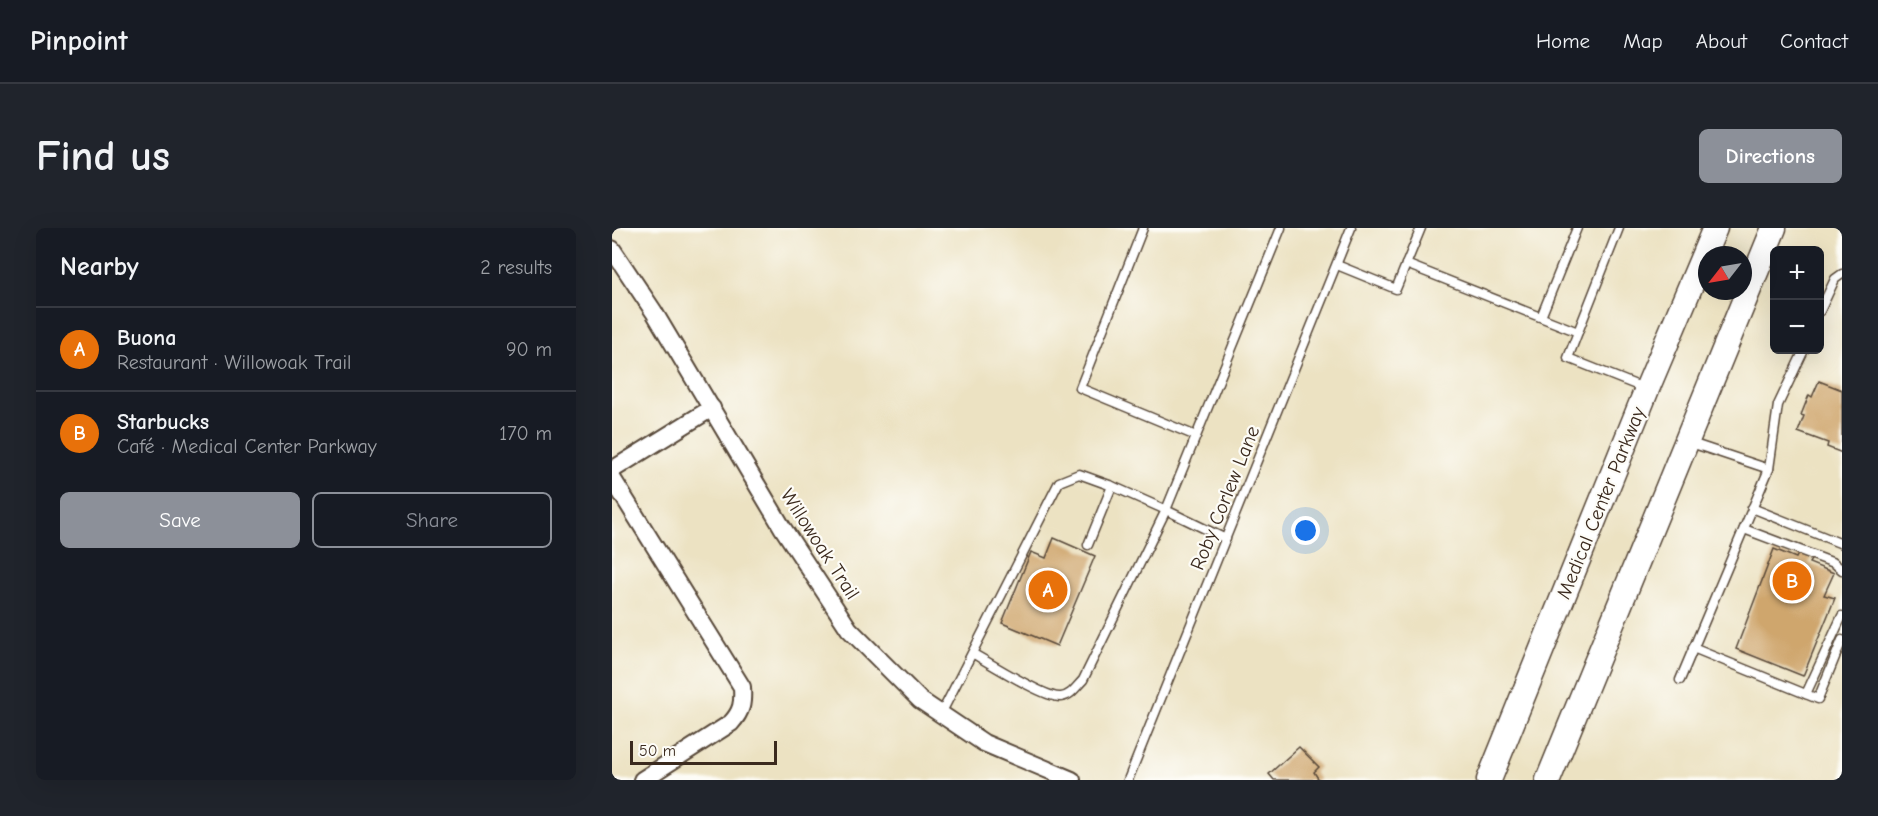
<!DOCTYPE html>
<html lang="en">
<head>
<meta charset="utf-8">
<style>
	:root { --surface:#171b24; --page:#20242c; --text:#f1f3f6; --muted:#9ea1a6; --line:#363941; --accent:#8c9099 }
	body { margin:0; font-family:"Comic Neue",sans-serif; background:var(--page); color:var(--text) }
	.controls { position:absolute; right:18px; top:18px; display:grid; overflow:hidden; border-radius:9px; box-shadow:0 6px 24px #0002 }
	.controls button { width:54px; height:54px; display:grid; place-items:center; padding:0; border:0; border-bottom:2px solid var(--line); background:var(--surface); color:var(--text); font:30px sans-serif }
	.compass { position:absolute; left:1086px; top:18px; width:54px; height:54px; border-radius:50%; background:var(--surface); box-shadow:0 6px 24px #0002; rotate:239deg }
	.scale { position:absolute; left:18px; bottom:15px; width:147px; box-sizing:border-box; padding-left:6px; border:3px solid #3b2a1e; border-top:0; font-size:16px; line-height:21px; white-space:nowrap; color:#3b2a1e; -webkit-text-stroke:4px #fdfcf7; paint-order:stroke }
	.you { position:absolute; left:694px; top:303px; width:21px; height:21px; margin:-15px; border:4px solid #fff; border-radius:50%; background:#1a73e8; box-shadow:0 0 0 9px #1a73e833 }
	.badge { display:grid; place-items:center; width:39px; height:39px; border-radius:50%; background:var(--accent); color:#fff; font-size:20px; font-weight:700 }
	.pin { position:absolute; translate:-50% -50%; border:3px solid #fff; box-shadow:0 2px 6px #0006 }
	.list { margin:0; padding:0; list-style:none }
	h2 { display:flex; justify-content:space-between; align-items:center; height:78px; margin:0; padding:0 24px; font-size:26px }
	h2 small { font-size:20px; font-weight:400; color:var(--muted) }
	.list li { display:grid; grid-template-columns:39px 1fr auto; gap:18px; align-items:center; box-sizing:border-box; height:84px; padding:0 24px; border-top:2px solid var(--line) }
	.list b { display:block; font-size:22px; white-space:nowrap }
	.list p { margin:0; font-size:20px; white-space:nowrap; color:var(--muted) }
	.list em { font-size:20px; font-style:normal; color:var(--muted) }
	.actions { display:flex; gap:12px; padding:18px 24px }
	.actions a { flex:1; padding:14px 0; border:2px solid var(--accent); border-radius:9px; text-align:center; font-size:21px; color:var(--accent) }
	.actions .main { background:var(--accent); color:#fff }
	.map { position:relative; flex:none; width:1230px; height:552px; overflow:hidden; border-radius:9px }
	header { display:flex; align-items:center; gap:36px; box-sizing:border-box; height:84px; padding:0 30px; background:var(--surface); border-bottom:2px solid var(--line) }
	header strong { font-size:28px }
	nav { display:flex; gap:33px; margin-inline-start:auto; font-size:21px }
	.intro { display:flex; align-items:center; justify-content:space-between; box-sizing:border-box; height:144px; padding:0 36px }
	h1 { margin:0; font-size:42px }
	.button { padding:15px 27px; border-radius:9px; background:var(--accent); color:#fff; font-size:21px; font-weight:700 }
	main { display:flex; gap:36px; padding:0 36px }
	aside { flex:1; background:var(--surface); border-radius:9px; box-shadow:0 6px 24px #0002 }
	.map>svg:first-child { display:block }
</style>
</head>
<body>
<header>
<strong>Pinpoint</strong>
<nav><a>Home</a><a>Map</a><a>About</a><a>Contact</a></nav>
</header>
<div class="intro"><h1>Find us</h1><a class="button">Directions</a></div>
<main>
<aside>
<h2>Nearby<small>2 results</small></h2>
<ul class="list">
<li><span class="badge" style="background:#e8710a">A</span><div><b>Buona</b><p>Restaurant · Willowoak Trail</p></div><em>90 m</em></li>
<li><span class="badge" style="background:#e8710a">B</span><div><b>Starbucks</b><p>Café · Medical Center Parkway</p></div><em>170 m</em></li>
</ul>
<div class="actions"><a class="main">Save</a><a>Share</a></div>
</aside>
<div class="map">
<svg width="1230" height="552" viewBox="0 0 1230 552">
	<rect width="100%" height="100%" fill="#fdfcf7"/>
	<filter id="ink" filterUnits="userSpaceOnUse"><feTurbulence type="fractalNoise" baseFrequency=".0167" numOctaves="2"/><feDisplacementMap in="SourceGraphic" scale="12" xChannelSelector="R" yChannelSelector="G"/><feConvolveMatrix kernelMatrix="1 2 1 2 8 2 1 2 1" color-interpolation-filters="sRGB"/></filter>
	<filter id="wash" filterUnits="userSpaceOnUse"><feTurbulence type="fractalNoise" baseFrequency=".008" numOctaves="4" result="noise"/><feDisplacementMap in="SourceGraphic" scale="24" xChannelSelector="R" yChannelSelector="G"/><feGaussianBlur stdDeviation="1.35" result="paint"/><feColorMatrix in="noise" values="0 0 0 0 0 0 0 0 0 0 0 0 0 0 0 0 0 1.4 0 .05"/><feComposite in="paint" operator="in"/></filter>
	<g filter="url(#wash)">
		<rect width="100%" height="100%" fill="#ece2c2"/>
		<g id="blocks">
			<g fill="#cfa66d">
				<path d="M1207 153 1230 162V225L1215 219 1216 215 1186 204 1192 188 1189 187 1197 167 1200 169Z"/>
				<path d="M442 310 483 328 445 418 390 395 419 324 434 330Z"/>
				<path d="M1162 321 1184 330 1187 324 1200 330 1197 335 1222 345 1212 367 1223 370 1191 448 1124 421Z"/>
				<path d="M687 519 707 539 702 544 707 552H662L657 546Z"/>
			</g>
		</g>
	</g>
	<g filter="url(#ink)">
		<use href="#blocks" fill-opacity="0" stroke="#564637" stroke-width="1.5"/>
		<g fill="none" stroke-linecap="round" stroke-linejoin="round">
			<g stroke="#564637" stroke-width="11">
				<g id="lane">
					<path d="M531 0 468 160 584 208"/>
					<path d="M794 36 966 104 956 130 1034 161"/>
					<path d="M725 37 784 61 809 0"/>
					<path d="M1208 83 1223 51 1230 46"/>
					<path d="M929 89 965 0"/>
					<path d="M966 104 1007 0"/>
					<path d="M1076 214 1157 241 1166 177 1192 122"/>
					<path d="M1140 280 1230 316"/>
					<path d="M1132 301 1222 335 1230 342"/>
					<path d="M614 311 554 282 669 0"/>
					<path d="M476 317 500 258"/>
					<path d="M1081 420 1206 471 1230 412"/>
					<path d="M1068 452 1157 241"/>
					<path d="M1194 466 1230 388"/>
					<path d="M329 486 447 254 467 246 500 258 554 282 471 452C464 459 459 468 449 469 434 471 376 434 360 425"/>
					<path d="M516 552 739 0"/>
				</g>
			</g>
			<g stroke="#564637" stroke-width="20">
				<g id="street">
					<path d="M0 21 42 84 170 299 237 401 308 472 372 515 460 552"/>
					<path d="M0 242 100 180"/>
					<path d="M0 250 130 459C131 475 130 483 119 495L30 552"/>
				</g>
			</g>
			<g stroke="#564637" stroke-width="27">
				<g id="secondary">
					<path d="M877 552 1035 161 1103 0"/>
					<path d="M936 552 1162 0"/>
				</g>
			</g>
			<use href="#lane" stroke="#fff" stroke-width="8"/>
			<use href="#street" stroke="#fff" stroke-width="16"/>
			<use href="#secondary" stroke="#fff" stroke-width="24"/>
		</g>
	</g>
	<g text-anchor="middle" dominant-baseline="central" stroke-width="4.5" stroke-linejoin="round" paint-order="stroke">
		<g font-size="20" fill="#3b2a1e" stroke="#fdfcf7">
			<text transform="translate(613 270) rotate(-68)">Roby Corlew Lane</text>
			<text transform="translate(989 275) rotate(-68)">Medical Center Parkway</text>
			<text transform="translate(208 316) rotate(57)">Willowoak Trail</text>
		</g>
	</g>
</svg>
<div class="controls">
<button>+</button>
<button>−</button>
</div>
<svg class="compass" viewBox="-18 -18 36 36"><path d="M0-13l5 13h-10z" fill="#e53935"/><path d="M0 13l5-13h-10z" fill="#9ea1a6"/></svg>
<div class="scale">50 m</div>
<div class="you"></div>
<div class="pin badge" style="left:436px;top:362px;background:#e8710a">A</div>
<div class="pin badge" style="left:1180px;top:353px;background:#e8710a">B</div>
</div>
</main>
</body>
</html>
